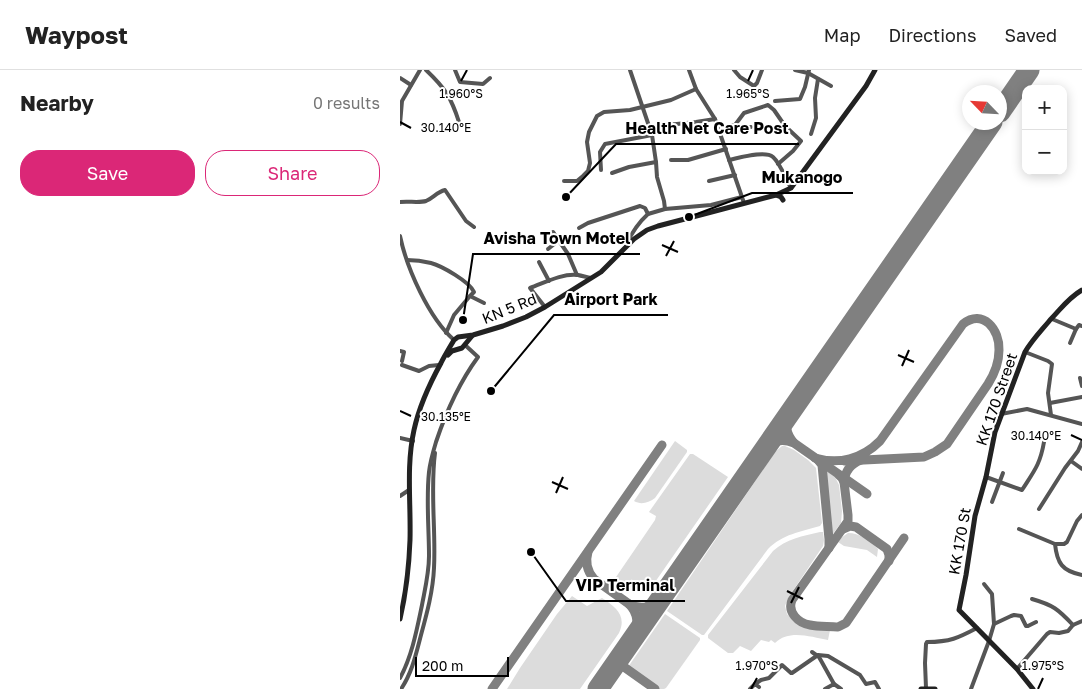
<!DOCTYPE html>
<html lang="en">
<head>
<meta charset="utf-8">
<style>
	:root { --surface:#fff; --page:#f6f6f6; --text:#222; --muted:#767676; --line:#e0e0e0; --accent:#db2777 }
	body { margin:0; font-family:"Golos Text",sans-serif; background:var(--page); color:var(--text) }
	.controls { position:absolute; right:15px; top:15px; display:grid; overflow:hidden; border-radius:10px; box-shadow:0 2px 12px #0003 }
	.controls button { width:45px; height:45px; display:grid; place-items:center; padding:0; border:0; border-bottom:1px solid var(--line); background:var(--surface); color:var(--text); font:25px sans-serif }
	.compass { position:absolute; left:562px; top:15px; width:45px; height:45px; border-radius:50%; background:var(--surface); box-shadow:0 2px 12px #0003; rotate:295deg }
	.scale { position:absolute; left:15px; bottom:12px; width:94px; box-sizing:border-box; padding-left:5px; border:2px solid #000; border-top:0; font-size:14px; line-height:18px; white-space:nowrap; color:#000; -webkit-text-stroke:4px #fff; paint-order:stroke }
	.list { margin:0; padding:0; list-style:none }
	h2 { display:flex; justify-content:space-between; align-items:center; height:65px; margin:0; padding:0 20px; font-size:21px }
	h2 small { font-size:16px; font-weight:400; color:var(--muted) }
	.actions { display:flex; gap:10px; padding:15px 20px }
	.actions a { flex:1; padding:11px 0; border:1px solid var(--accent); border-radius:20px; text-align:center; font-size:18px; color:var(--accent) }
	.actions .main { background:var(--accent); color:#fff }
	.map { position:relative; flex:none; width:682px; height:619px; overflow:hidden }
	header { display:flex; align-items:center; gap:30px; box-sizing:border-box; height:70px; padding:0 25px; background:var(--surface); border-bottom:1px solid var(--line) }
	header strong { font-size:24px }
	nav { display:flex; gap:28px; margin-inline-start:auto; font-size:18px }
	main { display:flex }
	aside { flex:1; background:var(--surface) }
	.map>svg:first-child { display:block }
</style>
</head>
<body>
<header>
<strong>Waypost</strong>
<nav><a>Map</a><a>Directions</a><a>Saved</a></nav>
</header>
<main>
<aside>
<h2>Nearby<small>0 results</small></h2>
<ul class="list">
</ul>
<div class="actions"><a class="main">Save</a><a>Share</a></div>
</aside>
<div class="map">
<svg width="682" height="619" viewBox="0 0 682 619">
	<rect width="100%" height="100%" fill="#fff"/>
	<g fill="#dcdcdc">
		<path d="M275 371 287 380V382L255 428C248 433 241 435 234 431Z"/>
		<path d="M382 376H385L394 380 408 390 416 398 422 453 420 456C400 462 383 464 368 479L304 565H302L267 541 375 382Z"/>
		<path d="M290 384H293L328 407 253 515C238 528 228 519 214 510L255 450 256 446 249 442Z"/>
		<path d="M425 400 435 407 439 415 442 441 441 453 432 465Z"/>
		<path d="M420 462H423L424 470 423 476 388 528 385 536 387 544 390 547 401 556 408 559 430 560 428 570C411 567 389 559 375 573L371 570 369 572 361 570 351 581 340 576 333 583H328L308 568V565L373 481C386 469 403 466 420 462Z"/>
		<path d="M448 463C459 463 470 470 478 479L477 487 467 480 444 476 438 472 441 468Z"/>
		<path d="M172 526 187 536 202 528C216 537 227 546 219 563L180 619H107L120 598 157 544Z"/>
		<path d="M265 544 300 568V570L266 618 264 619H259L228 597Z"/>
	</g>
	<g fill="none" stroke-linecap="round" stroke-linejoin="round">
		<g stroke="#808080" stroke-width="9">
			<path d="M389 344C384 355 386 364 394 373"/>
			<path d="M367 376C376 370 383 369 394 373L467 424"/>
			<path d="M415 388C439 395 462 389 480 371L563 254C583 238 600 260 599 280 599 292 595 303 588 314L547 374 535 382 524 387 444 391"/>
			<path d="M418 390 422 395 429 469V478"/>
			<path d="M439 405 442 408 444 412 448 445V451L392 530C387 542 398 553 410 555 419 557 429 556 438 557L446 553 504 468"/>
			<path d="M444 412C445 401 450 394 461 390"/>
			<path d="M443 459 450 456 456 457 487 479 489 485V491"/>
			<path d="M188 482C185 492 187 501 194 509L229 534C241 540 251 538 261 528"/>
			<path d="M229 534C239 544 238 555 234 567"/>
			<path d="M217 592 255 619"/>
			<path d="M92 619 262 375"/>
		</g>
		<g stroke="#808080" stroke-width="21">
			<path d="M600 42 629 0"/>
			<path d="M198 619 592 52"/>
		</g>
		<g stroke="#555" stroke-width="4">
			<path d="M26 0C45 18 51 27 59 52"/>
			<path d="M55 0 60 12 83 14 90 8"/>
			<path d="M230 0 252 65 256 92 257 107 264 131 265 139"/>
			<path d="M289 0 296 19 315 49 344 133"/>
			<path d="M334 0 340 7 354 16 357 13 362 0"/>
			<path d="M395 0 408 3 431 16"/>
			<path d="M0 8 11 15"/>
			<path d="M375 31 400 29 405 17 409 0"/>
			<path d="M0 54 2 31 20 0"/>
			<path d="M267 55 296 52 315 49"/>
			<path d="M335 55 341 58 351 57"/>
			<path d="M319 59 335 55 344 43 368 35 374 40 385 56 401 71 393 81 378 94"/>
			<path d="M411 64 416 48 415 28 418 9"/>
			<path d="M271 90H288L326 79"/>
			<path d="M329 90C339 88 365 80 373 87 380 93 386 109 391 118"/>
			<path d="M201 100 200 82 205 74 252 65"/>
			<path d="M212 103 229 97 256 92"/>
			<path d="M164 111H177L183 106 188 101 190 93 187 72 189 62 197 46 204 42 230 40 271 30 296 19"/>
			<path d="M309 111 335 105"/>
			<path d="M0 132C8 131 20 133 26 131 33 128 37 122 45 120L66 151 74 157"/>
			<path d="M179 158 188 153 240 136 245 138 248 144 265 139 311 135 342 127"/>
			<path d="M153 162 168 184 177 205"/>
			<path d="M0 166C7 199 29 248 54 270"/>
			<path d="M226 175C232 162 238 153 248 144"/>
			<path d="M148 179 163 167"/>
			<path d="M7 190C15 190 23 191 31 193 42 196 70 212 74 222L70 226"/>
			<path d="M139 192 149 211"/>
			<path d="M145 237 130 218C144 213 162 203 178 205 182 206 187 207 191 208"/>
			<path d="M652 249 676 259 679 255 682 256"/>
			<path d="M46 263 54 245 70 226 84 233"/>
			<path d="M670 273 676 259"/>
			<path d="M0 281 4 282 2 291"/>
			<path d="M625 282 648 291 652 294 648 323 651 345"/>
			<path d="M2 295 19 301 29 296 39 295"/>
			<path d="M680 308 682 316"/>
			<path d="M650 333 682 327"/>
			<path d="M601 344 627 339 682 354"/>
			<path d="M0 368 13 371"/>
			<path d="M671 391 682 399"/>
			<path d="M586 407 622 420C634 401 640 395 644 372"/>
			<path d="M0 426 9 420"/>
			<path d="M592 432 603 403"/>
			<path d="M639 439 665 398 678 381 682 372"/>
			<path d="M619 459 655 474C657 493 662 501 682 505"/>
			<path d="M655 474H664L667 472 677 451 682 445"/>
			<path d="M584 514 592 524 594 554"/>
			<path d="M632 529C653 535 658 539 673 555"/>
			<path d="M412 582 419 587 434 614"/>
			<path d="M617 599 647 564 650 562 659 563 668 561 673 555 682 551"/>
			<path d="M0 608C12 586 17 559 22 535 25 519 29 503 29 486 29 458 26 430 29 402 30 392 33 382 36 372 46 342 59 313 78 287L65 275"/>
			<path d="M355 614 361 610 369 608 382 595 391 603H392L418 585 428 586 460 605 466 614 475 612 479 619"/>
			<path d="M526 618 525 593 526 574 527 572C550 572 558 568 577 558"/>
			<path d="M1 619C12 603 16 584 21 565 27 543 33 521 34 498 36 460 30 420 35 383"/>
			<path d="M350 619 355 614 359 617"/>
			<path d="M425 619 434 614 441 619"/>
			<path d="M571 619 589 571 594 554 611 546 614 545 621 546 626 556H628L636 552"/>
		</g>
		<g stroke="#222" stroke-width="5">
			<path d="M376 125 381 127 383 130"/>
			<path d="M48 285 52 281 62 278 72 266"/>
			<path d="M0 549C6 523 9 497 10 470 11 433 6 396 14 360 19 337 30 313 41 293 45 285 50 277 54 270L58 267 73 265 103 256 126 247 145 237 201 202 234 169 247 160 258 156 304 144 376 125 391 118 466 16 475 0"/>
			<path d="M521 619H535"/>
			<path d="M633 619 617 599 559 540 566 505 575 446 586 407 595 362 625 282C632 270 641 261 650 250 661 239 668 228 682 220"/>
		</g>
	</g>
	<path fill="none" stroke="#000" stroke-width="2" d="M61 11 67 0M348 11 353 0M0 52 11 58M262 175 278 182M266 186 274 171M498 285 514 292M502 296 509 280M0 341 11 346M671 365 682 370M152 412 168 419M156 423 163 407M387 521 403 529M391 533 399 517M351 619 357 608M638 619 643 608"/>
	<g text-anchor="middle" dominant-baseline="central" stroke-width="4" stroke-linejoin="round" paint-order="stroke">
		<g font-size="15" fill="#000" stroke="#fff">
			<text transform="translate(109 238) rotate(-22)">KN 5 Rd</text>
			<text transform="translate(596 329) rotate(-71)">KK 170 Street</text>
			<text transform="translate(559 471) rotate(-80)">KK 170 St</text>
		</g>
	</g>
	<g font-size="12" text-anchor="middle" fill="#000" stroke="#fff" stroke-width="4" stroke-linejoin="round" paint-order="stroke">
		<text x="61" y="28">1.960°S</text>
		<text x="348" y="28">1.965°S</text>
		<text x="46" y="62">30.140°E</text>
		<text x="46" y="351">30.135°E</text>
		<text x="636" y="370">30.140°E</text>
		<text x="357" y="600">1.970°S</text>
		<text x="643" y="600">1.975°S</text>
	</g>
	<path fill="none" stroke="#000" stroke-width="2" d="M166 127L216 74H399M289 147L352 123H453M63 250L73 184H240M91 321L154 245H268M131 482L166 531H285"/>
	<g fill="#000" stroke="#fff" stroke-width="2">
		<circle cx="166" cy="127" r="5"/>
		<circle cx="289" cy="147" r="5"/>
		<circle cx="63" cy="250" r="5"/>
		<circle cx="91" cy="321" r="5"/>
		<circle cx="131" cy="482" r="5"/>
	</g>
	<g font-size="16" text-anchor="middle" font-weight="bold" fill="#000" stroke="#fff" stroke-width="4" stroke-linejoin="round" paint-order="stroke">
		<text x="307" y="64">Health Net Care Post</text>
		<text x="402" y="113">Mukanogo</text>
		<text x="157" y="174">Avisha Town Motel</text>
		<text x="211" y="235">Airport Park</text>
		<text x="225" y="521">VIP Terminal</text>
	</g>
</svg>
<div class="controls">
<button>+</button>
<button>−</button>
</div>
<svg class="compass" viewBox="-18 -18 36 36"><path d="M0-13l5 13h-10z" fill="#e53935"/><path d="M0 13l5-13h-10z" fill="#767676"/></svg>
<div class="scale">200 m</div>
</div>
</main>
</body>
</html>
